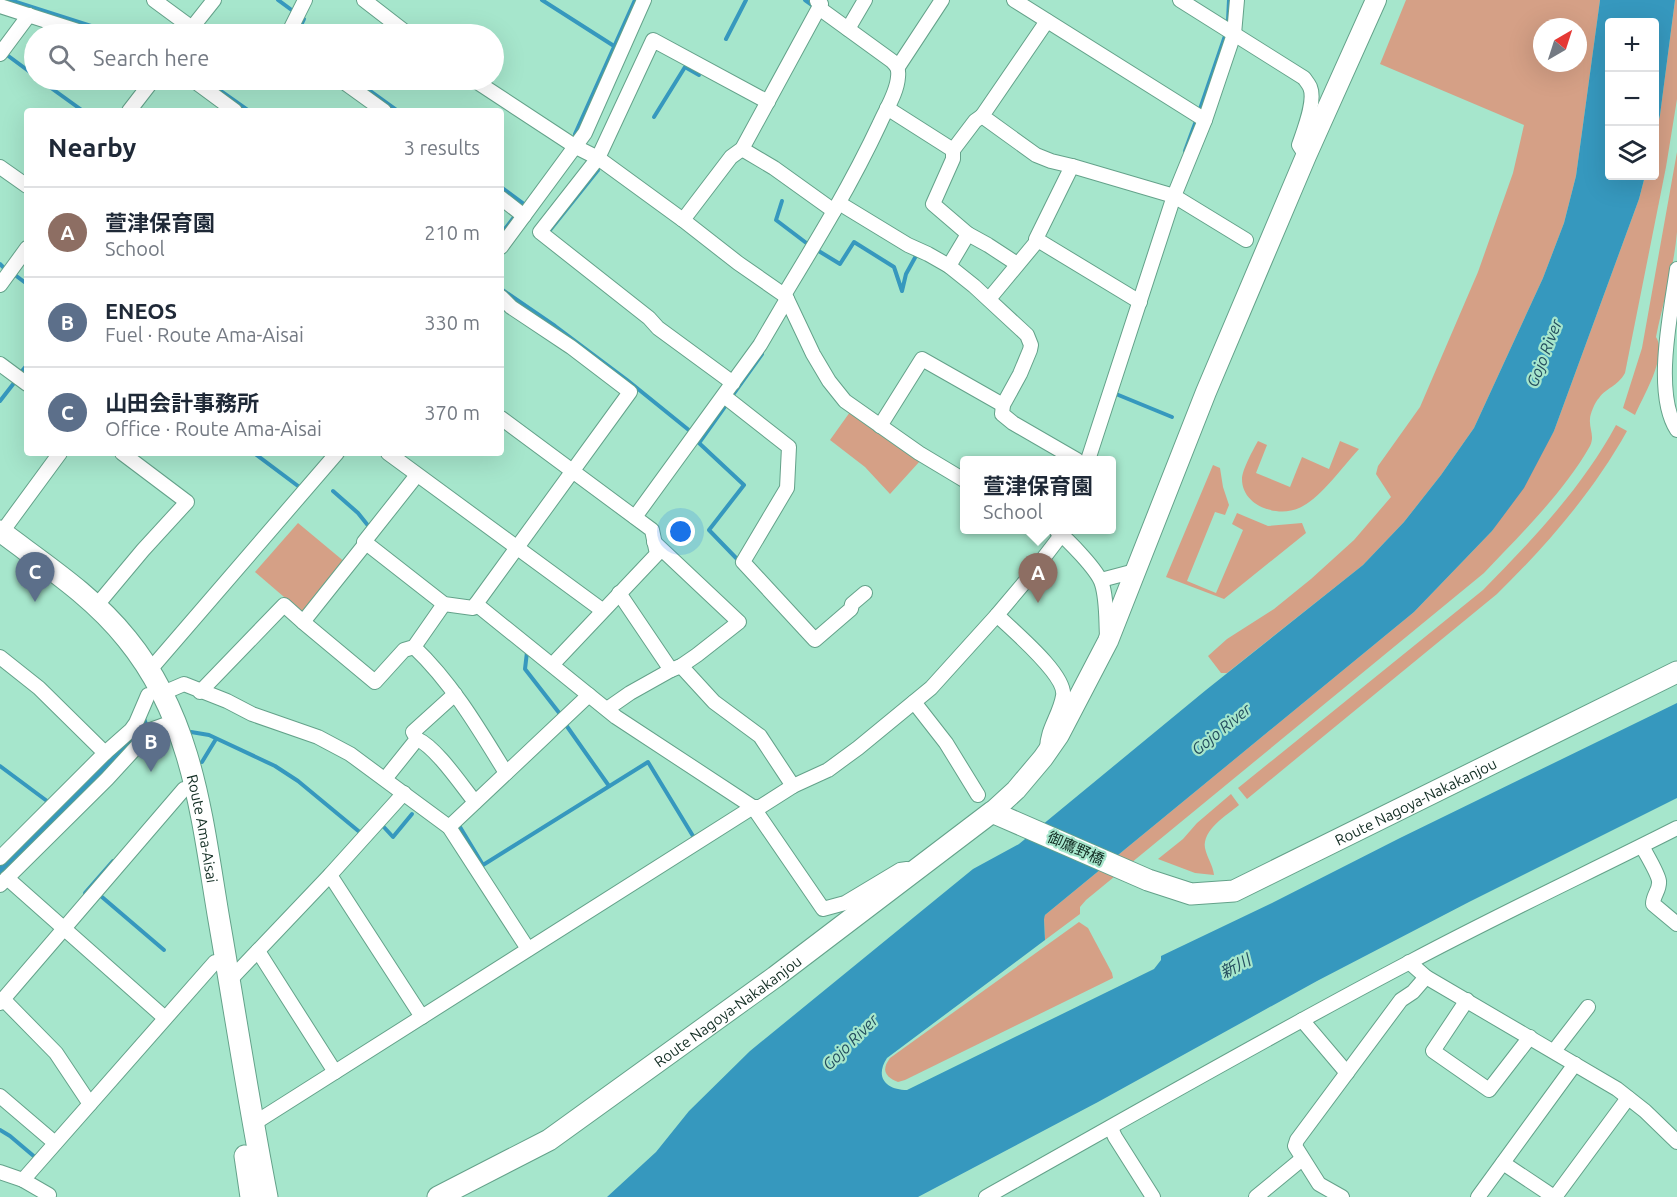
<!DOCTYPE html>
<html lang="en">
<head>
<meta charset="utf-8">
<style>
	:root { --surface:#fff; --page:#f2f2f3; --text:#1f2937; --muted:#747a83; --line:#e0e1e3; --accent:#111827 }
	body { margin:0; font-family:Ubuntu,"Noto Sans JP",sans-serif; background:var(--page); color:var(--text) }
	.controls { position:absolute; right:18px; top:18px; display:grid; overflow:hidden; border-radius:6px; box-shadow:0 6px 24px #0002 }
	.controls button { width:54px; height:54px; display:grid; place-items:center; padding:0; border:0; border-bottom:2px solid var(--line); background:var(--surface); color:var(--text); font:30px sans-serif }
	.compass { position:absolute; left:1533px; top:18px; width:54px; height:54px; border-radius:50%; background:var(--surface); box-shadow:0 6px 24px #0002; rotate:39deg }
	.you { position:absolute; left:681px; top:532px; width:21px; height:21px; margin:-15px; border:4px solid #fff; border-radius:50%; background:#1a73e8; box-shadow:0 0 0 9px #1a73e833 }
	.badge { display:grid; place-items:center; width:39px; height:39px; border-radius:50%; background:var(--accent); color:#fff; font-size:20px; font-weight:700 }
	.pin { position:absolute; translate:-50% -50px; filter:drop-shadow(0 2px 3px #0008) }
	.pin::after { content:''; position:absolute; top:32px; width:21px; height:18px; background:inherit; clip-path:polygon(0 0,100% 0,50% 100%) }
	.popup { position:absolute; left:960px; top:456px; width:156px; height:78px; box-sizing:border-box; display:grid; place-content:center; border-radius:6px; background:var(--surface); filter:drop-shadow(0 2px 4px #0005); font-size:20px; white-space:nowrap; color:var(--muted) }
	.popup b { font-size:22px; color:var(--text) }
	.popup::after { content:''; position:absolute; left:50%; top:100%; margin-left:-12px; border:12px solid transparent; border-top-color:var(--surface) }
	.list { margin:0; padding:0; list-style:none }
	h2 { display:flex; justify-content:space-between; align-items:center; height:78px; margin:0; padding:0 24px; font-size:26px }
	h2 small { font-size:20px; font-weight:400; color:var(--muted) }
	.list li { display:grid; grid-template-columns:39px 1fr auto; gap:18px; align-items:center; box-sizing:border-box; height:90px; padding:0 24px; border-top:2px solid var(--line) }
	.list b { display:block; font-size:22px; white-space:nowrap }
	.list p { margin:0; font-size:20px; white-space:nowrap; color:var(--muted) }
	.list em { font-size:20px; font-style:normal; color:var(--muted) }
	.icon { flex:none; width:33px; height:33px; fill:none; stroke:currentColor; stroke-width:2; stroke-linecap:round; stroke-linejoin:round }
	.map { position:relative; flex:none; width:1677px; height:1197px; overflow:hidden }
	.search { position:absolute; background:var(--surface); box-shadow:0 6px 24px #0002; left:24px; top:24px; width:480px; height:66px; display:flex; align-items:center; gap:15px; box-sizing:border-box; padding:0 21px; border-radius:33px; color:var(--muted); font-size:22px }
	.panel { position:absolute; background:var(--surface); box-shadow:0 6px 24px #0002; left:24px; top:108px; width:480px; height:348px; border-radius:6px }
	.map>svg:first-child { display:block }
</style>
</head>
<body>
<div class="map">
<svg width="1677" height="1197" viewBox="0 0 1677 1197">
	<rect width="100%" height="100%" fill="#a6e6cc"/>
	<g fill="#d5a086" fill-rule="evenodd">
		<path d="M1406 0H1600L1576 176 1564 223 1543 278 1474 428 1441 475 1404 522 1363 565 1227 673H1221L1208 656 1227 639 1274 609 1311 579 1354 540 1391 497 1376 474 1378 466 1420 407 1478 272 1513 173 1524 125 1380 64ZM1542 27H1578V63H1542Z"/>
		<path d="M1675 0H1677V99L1666 167 1625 373C1617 387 1607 387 1599 398 1595 402 1590 414 1590 419 1589 429 1595 436 1590 446 1564 492 1520 535 1484 573L1086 900 1080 907V914L1045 940 1044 918 1045 915 1414 612 1492 531 1554 431 1639 199 1645 176H1654L1655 136 1660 115Z"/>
		<path d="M1677 152C1677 178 1677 205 1677 232 1674 268 1663 302 1656 337 1668 356 1643 396 1635 415L1623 408 1642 348Z"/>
		<path d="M850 412 920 461 890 494 865 467 830 440Z"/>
		<path d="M1616 425 1627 431C1593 492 1547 545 1497 594L1247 799 1238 788 1483 590C1533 539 1582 488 1616 425Z"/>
		<path d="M1258 441 1267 445 1256 473 1290 487 1302 457 1329 469 1340 441 1359 449C1344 465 1321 497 1303 506 1282 519 1242 508 1242 479 1242 470 1253 450 1258 441Z"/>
		<path d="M1213 465 1220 468 1223 487 1229 505 1225 515 1215 512 1187 581 1216 593 1243 530 1232 524 1237 513 1268 526 1302 523 1306 533 1224 599 1166 577Z"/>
		<path d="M298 523 346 563 305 615 255 572Z"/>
		<path d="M1231 794 1239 805C1227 815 1202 830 1205 848 1207 858 1213 865 1214 875L1195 873 1158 859 1183 839 1197 823Z"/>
		<path d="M1079 922 1088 928 1112 973 1113 978 905 1080 898 1082C885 1077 881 1070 890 1058Z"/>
	</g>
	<g fill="#3698be">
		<path d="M1600 0H1675L1660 115 1655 136 1654 22H1610V176H1645L1639 199 1554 431 1524 488 1492 531 1414 612 1045 915 1044 919 1045 940 887 1058C874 1078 887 1090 907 1090L1154 969 1161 960V956L1272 903 1400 838 1677 703V798L1469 902 1317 981 1098 1102 918 1197H607L656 1152 689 1111 750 1051 973 869 1019 844 1206 690 1363 565 1404 522 1441 475 1474 428 1543 278 1564 223 1576 176Z"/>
		<path d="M145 715 149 727 0 880V865L74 791Z"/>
	</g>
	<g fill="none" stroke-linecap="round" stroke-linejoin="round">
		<g stroke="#3698be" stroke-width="4">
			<path d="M10 0 116 34"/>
			<path d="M278 0 293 11"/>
			<path d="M542 0 614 46"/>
			<path d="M805 0 812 5"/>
			<path d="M1228 21 1229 0"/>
			<path d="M297 34 304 19 302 18"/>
			<path d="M726 39 746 0"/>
			<path d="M7 55 34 75"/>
			<path d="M40 80 83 111"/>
			<path d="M205 80 249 111"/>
			<path d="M355 80 398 111"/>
			<path d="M1199 112 1225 36"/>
			<path d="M654 117 685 67 699 75"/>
			<path d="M575 134 635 0"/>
			<path d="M1185 151 1196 121"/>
			<path d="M501 187 524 204"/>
			<path d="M782 201 776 220 809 245"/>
			<path d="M550 230 598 170"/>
			<path d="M501 234 515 216"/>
			<path d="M817 250 840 264 854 242 894 267 902 291 906 274 917 254"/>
			<path d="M0 264 3 267"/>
			<path d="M15 275 27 284"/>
			<path d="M501 289 555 326 627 380 690 431"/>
			<path d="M22 371 27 365"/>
			<path d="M1116 394 1172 417"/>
			<path d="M732 396 762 354"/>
			<path d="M0 401 14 383"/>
			<path d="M726 405 699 443 744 485 709 530 738 560"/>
			<path d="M254 453 298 486"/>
			<path d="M333 491 358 513 370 528"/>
			<path d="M527 652 525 669 560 714"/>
			<path d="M566 725 609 786"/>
			<path d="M191 732 209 735 275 766 298 781 362 834"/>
			<path d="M202 762 216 739"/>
			<path d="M0 766 47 801"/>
			<path d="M381 826 382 825 393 837 412 814"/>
			<path d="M460 827 483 865 648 762 693 836"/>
			<path d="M85 893 113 861"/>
			<path d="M102 897 164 950"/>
			<path d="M0 1130 10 1136 36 1158"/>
		</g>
		<g stroke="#64a28a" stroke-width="16">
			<g id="street">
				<path d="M154 0 192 28"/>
				<path d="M364 0 408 34"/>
				<path d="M1014 0 1205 120"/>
				<path d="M1180 0 1304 78C1306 81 1308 83 1310 87 1316 101 1304 130 1299 145L1306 156"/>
				<path d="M0 6 87 34"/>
				<path d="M1047 21 982 116 1036 155 1051 161 1072 166 1174 196 1246 240"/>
				<path d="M848 29 865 0"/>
				<path d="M187 34 214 0"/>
				<path d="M288 34 305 0"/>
				<path d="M0 54 29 15"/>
				<path d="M898 67 942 0"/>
				<path d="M193 80 235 111"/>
				<path d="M341 80 384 111"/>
				<path d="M474 80 576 147 598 158 683 220 738 263 784 295 787 299 813 354 829 381 845 401 919 453 964 480"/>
				<path d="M887 108 953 150V159L933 204 968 234 949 266"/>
				<path d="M129 111 153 80"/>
				<path d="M742 149 774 168 834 211"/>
				<path d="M953 150 975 121 982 116"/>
				<path d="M1072 166 1036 239 1140 302"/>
				<path d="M0 167 27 186"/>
				<path d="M501 198 524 216"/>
				<path d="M839 203 908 245 928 254 949 266 974 286 1027 335 1031 345 1030 350 1020 374 1003 405 1002 414 1013 423 1077 460"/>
				<path d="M683 220 731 157 742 149 821 4 817 1"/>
				<path d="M968 234 988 245 1017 264"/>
				<path d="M501 247 585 133 644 0"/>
				<path d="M1677 269C1671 312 1653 393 1677 430"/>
				<path d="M0 285 27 248"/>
				<path d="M784 295C818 239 852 183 880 123 886 109 897 93 898 77 899 69 897 66 892 61L819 8"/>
				<path d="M501 297 511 307 571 347 630 392 476 604 616 717 753 807 823 909 845 903 900 870 907 869"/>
				<path d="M989 299 1038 240"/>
				<path d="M0 364 27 384"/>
				<path d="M733 383 658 328 649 318 540 232 598 158 653 40 768 102"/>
				<path d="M724 396 789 447 787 488 743 562 815 640 851 609 852 604 865 593"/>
				<path d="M501 418 652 530 657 554 552 665"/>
				<path d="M880 426 922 359 1003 405"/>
				<path d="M388 453 602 610"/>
				<path d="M1088 460 1174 196 1205 120 1234 34 1237 0"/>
				<path d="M635 517 760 345 787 299"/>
				<path d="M1056 530C1067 539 1098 570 1102 584 1107 600 1106 620 1107 636"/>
				<path d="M2 532 60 453"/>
				<path d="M366 543 444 604 473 608 476 604"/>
				<path d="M1101 580 1135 571"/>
				<path d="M619 593 671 670"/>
				<path d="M97 605 143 550 187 502 122 453"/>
				<path d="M997 615C1012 630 1067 675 1063 696 1060 715 1047 729 1047 749"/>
				<path d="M303 622 375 682 404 650 414 647 444 604"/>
				<path d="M414 647C452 683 479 729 506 773"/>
				<path d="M0 657 39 688 105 753 0 858"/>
				<path d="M681 666 714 702 760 736 793 786"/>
				<path d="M149 671 337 453"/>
				<path d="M200 692 284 605 303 622 366 543 364 542 417 475"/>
				<path d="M163 693 184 684 227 701 252 714 318 737 350 754 449 827 528 949"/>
				<path d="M914 702 946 743 978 795"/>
				<path d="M607 709 630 693 671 670 681 666 697 655 739 622 654 542"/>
				<path d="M417 739C436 747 462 786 475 802"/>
				<path d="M105 753 131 730 136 723 148 695"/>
				<path d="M385 779 417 739 413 732 455 694"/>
				<path d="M449 827 589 695"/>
				<path d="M1642 846C1646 854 1658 873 1659 881 1660 890 1653 895 1653 904L1677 924"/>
				<path d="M330 875 422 1017"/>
				<path d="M7 878 165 1018"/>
				<path d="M0 885 107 779 153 729 164 725"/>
				<path d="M258 951 335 1072"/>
				<path d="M1409 962 1426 977 1617 1089 1645 1111 1677 1142"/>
				<path d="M230 980 330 875 404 793"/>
				<path d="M3 999 56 1053 90 1104"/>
				<path d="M1467 1000 1433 1051 1489 1090 1530 1037"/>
				<path d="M0 1003 184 789"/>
				<path d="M1302 1020 1347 1073"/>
				<path d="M1554 1051 1588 1007"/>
				<path d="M0 1096 55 1143"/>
				<path d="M253 1124 753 807H760L793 786 828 770 858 748 931 688 997 615 1029 577 1062 534 1063 530"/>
				<path d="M1111 1128 1115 1137 1153 1197"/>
				<path d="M1503 1163 1554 1197"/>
				<path d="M0 1172 23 1180 49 1195 48 1197"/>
				<path d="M23 1180 215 962"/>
				<path d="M986 1197C1127 1118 1267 1037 1410 962 1498 915 1588 873 1677 828"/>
				<path d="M1256 1197 1302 1159"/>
				<path d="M1342 1197 1319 1184 1295 1146 1297 1140 1401 1000 1413 992 1426 977"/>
				<path d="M1478 1197 1575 1064"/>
				<path d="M1555 1197 1628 1098"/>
			</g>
		</g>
		<g stroke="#64a28a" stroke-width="22">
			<path id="secondary" d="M992 812 1016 790 1043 758 1059 735 1108 641 1206 392 1306 156 1376 0"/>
		</g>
		<g stroke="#64a28a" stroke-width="23">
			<g id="primary">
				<path id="s1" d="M0 531C45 565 92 595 127 639 194 721 202 820 219 920 235 1012 249 1105 267 1197"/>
				<path d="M245 1156 251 1197"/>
				<path id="s2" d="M438 1197 549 1140 775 977 992 812 1148 880 1191 894 1234 891 1677 672"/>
			</g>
		</g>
		<use href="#street" stroke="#fff" stroke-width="14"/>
		<use href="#secondary" stroke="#fff" stroke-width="20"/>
		<use href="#primary" stroke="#fff" stroke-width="21"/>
	</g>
	<g text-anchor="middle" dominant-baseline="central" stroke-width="4.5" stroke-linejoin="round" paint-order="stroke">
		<g font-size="15" fill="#122d23" stroke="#a6e6cc">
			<text stroke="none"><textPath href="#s2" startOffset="1137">Route Nagoya-Nakakanjou</textPath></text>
			<text stroke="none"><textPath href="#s1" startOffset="374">Route Ama-Aisai</textPath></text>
			<text transform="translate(1076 848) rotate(24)">御鷹野橋</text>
			<text stroke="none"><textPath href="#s2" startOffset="345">Route Nagoya-Nakakanjou</textPath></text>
		</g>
		<g font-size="16" font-style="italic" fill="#244d5e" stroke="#a6e6cc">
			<text transform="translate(1544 353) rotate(-69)">Gojo River</text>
			<text transform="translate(1221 729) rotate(-39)">Gojo River</text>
			<text transform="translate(1235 966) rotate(-28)">新川</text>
			<text transform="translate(850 1042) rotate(-45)">Gojo River</text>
		</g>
	</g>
</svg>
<div class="controls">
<button>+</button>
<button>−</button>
<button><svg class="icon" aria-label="layers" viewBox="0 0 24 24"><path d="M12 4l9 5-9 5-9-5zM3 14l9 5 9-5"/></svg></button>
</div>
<svg class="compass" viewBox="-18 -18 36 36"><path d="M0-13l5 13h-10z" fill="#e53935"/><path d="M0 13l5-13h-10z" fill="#747a83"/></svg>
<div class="you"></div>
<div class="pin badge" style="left:1038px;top:603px;background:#8d6e63">A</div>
<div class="popup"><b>萱津保育園</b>School</div>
<div class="pin badge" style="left:151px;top:772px;background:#5c6f8a">B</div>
<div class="pin badge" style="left:35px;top:602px;background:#5c6f8a">C</div>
<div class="search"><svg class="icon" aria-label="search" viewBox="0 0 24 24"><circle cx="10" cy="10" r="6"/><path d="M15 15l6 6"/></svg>Search here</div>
<section class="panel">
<h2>Nearby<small>3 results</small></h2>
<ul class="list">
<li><span class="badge" style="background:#8d6e63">A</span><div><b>萱津保育園</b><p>School</p></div><em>210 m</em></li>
<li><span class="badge" style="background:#5c6f8a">B</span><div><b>ENEOS</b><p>Fuel · Route Ama-Aisai</p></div><em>330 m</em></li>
<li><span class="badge" style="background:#5c6f8a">C</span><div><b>山田会計事務所</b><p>Office · Route Ama-Aisai</p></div><em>370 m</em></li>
</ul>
</section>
</div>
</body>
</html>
